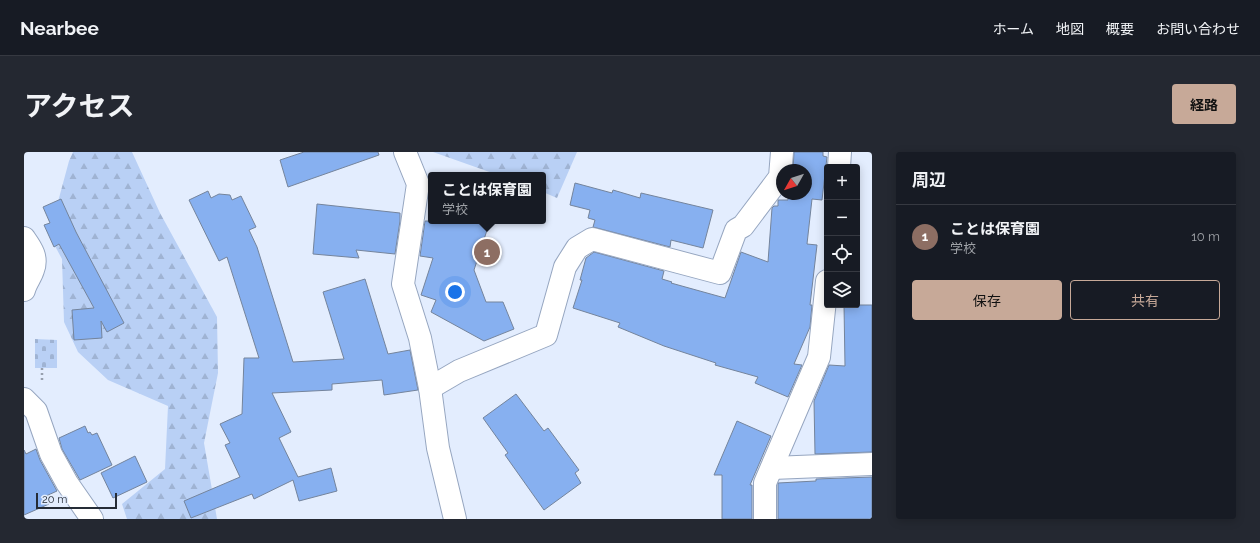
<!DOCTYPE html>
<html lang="ja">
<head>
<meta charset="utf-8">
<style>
	:root { --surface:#171b24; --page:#242831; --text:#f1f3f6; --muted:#9ea1a6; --line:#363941; --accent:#c7a998 }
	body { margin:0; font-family:Raleway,"Noto Sans JP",sans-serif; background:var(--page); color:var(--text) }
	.controls { position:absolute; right:12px; top:12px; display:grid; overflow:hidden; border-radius:4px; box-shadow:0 2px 10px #0003 }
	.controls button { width:36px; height:36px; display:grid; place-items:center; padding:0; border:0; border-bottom:1px solid var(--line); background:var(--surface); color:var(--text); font:20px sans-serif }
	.compass { position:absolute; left:752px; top:12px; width:36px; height:36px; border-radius:50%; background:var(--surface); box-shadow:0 2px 10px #0003; rotate:231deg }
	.scale { position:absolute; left:12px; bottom:10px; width:81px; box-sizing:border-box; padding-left:4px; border:2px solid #252c36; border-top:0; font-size:11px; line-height:14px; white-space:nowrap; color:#252c36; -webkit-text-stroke:3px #e3edfe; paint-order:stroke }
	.you { position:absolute; left:431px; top:140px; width:14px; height:14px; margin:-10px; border:3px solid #fff; border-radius:50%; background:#1a73e8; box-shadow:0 0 0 6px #1a73e833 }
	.badge { display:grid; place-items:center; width:26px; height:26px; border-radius:50%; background:var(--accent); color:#fff; font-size:13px; font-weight:700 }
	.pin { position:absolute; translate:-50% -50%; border:2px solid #fff; box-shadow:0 1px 4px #0006 }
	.popup { position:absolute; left:404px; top:20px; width:118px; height:52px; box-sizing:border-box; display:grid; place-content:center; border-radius:4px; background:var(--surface); filter:drop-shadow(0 1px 3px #0005); font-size:13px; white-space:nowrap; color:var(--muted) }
	.popup b { font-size:15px; color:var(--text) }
	.popup::after { content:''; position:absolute; left:50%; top:100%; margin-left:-8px; border:8px solid transparent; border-top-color:var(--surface) }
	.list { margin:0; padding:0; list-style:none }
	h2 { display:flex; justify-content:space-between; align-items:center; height:52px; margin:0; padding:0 16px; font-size:17px }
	h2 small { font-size:13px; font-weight:400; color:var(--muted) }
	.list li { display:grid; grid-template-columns:26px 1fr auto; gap:12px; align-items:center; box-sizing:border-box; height:64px; padding:0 16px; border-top:1px solid var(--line) }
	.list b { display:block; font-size:15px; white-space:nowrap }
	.list p { margin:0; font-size:13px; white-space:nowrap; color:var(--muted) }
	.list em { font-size:13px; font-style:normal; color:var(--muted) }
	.actions { display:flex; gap:8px; padding:12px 16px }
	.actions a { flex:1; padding:9px 0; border:1px solid var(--accent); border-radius:4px; text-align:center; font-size:14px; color:var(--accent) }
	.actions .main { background:var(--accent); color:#111 }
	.icon { flex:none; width:22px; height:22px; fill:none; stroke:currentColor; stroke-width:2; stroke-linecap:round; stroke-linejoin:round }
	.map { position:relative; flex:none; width:848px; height:367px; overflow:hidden; border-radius:4px }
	header { display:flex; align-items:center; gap:24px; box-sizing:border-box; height:56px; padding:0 20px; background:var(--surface); border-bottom:1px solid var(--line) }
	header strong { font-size:19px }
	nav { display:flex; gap:22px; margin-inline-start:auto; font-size:14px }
	.intro { display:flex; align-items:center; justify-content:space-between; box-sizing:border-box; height:96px; padding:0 24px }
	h1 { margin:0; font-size:28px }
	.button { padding:10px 18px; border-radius:4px; background:var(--accent); color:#111; font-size:14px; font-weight:700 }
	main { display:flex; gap:24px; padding:0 24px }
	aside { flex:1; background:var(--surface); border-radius:4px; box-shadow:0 2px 10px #0003 }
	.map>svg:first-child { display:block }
</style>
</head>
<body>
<header>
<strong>Nearbee</strong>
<nav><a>ホーム</a><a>地図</a><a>概要</a><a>お問い合わせ</a></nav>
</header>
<div class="intro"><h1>アクセス</h1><a class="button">経路</a></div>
<main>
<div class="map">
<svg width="848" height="367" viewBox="0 0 848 367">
	<defs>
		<pattern id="forest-firs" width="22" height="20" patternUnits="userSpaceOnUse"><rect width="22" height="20" fill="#b9d0f5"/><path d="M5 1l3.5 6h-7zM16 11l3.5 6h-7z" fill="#9fb3d3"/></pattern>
		<pattern id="cemetery-stones" width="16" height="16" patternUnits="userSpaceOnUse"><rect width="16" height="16" fill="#b9d0f5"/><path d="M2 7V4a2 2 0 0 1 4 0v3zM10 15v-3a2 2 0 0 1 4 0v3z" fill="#9fb3d3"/></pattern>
	</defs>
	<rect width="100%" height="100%" fill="#e3edfe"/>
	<g fill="url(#forest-firs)">
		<path d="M49 0H108L136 61 193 165 194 221 180 291 193 367H103L98 352 141 317 144 254 84 228 54 200 40 170 38 107 25 83 45 9Z"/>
		<path d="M409 0H553L533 46 519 40V23H474Z"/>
	</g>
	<path fill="url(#cemetery-stones)" d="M11 187 33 188V216H11Z"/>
	<g fill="#87b0f0" stroke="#74849c">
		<path d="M280 0H354L355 3 264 35 256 8Z"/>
		<path d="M770 0H799V4L803 5 798 48 788 47 783 92 793 93 786 153H788L786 175 770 212 778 213 764 245 731 231 734 225 691 213 692 211 640 194 594 175 596 171 549 156 558 128H556L562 106 570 100 640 119 638 127 648 130 647 131 701 146 717 100 744 110 748 56 750 54H754V48H764V42H782V18H769Z"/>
		<path d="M551 31 588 41 589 38 616 46 617 41 689 58 679 96 647 88 646 95 569 75 571 68 564 66 566 58 546 53Z"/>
		<path d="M184 39 187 46 195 42 206 43 208 48 217 44 232 75 225 78 233 95 269 210 320 207 299 140 341 127 364 202 386 198 394 238 360 243 358 228 308 232V238L248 241 267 280 255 286 274 325 307 316 313 339 275 349 269 328 230 347 228 342 167 366 160 349 216 325 201 293 206 291 196 272 218 262 220 206H235L203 105 195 109 165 48Z"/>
		<path d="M37 47 52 80 100 171 83 180 77 169 78 186 50 188 48 158 70 156 35 92 30 95 20 73 26 71 19 55Z"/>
		<path d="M293 52 376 61V69L371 102 332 98 335 106 289 102Z"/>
		<path d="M401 69H466L450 118 462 150H479L490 177 460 189 407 160 412 148 397 143 409 106 396 104Z"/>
		<path d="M820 153H848V300L791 302 790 249 805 213 821 214Z"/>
		<path d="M492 242 520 279 524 276 555 318 551 321 557 331 520 358 481 303 484 301 459 266Z"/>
		<path d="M713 269 747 284 726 333H728V367H698V323H690Z"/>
		<path d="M61 274 64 281 66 280 68 283 73 281 88 313 56 328 38 297 35 286Z"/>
		<path d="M12 297 16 308 33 339 22 344 25 352 0 363V298L2 302Z"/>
		<path d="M111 304 123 330 89 346 77 321Z"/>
		<path d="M848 325V367H754V331L792 329V327Z"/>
	</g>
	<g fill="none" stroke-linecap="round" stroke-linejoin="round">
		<g stroke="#96a6c0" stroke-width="24">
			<g id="minor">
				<path d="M381 0 394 32 379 132 396 186 406 236 414 296 431 367"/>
				<path d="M815 15 816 0"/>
				<path d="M0 86C7 96 14 105 9 118 7 125 2 130 0 138"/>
				<path d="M406 236 435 219 522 183 541 115 553 96 568 87 696 121 712 78 719 74 756 25 758 0"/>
				<path d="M0 247 12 259 27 302 43 331 68 367"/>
				<path d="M748 316 848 312"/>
				<path d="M741 367V331L795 205 803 129"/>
			</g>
		</g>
		<path stroke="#97a0ae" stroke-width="2.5" stroke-dasharray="2 3" stroke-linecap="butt" d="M18 216V229"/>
		<use href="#minor" stroke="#fff" stroke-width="22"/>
	</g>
</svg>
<div class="controls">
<button>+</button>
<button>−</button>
<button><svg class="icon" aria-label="locate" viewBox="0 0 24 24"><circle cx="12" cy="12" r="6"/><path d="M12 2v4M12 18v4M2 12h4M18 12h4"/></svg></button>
<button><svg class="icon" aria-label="layers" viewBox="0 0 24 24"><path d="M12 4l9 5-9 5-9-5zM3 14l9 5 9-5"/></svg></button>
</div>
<svg class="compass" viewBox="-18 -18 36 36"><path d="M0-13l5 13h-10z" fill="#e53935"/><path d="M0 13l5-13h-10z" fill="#9ea1a6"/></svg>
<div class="scale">20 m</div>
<div class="you"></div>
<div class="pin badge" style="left:463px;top:100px;background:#8d6e63">1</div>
<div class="popup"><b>ことは保育園</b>学校</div>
</div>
<aside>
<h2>周辺<small></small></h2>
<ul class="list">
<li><span class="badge" style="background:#8d6e63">1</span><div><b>ことは保育園</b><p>学校</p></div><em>10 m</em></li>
</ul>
<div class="actions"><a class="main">保存</a><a>共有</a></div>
</aside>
</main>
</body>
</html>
